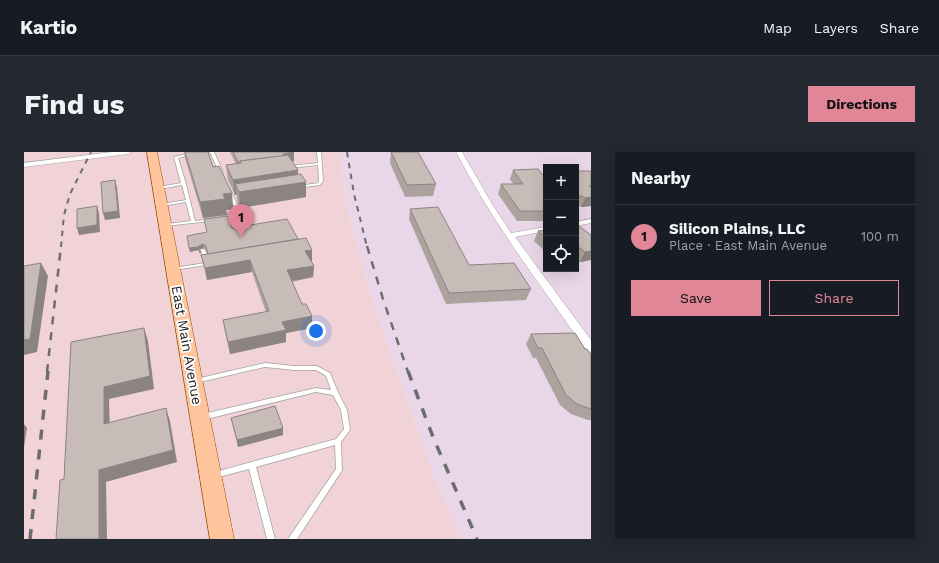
<!DOCTYPE html>
<html lang="en">
<head>
<meta charset="utf-8">
<style>
	:root { --surface:#171b24; --page:#242831; --text:#f1f3f6; --muted:#9ea1a6; --line:#363941; --accent:#e18696 }
	body { margin:0; font-family:"Work Sans",sans-serif; background:var(--page); color:var(--text) }
	.controls { position:absolute; right:12px; top:12px; display:grid; overflow:hidden; border-radius:0px; box-shadow:0 4px 16px #0002 }
	.controls button { width:36px; height:36px; display:grid; place-items:center; padding:0; border:0; border-bottom:1px solid var(--line); background:var(--surface); color:var(--text); font:20px sans-serif }
	.you { position:absolute; left:292px; top:179px; width:14px; height:14px; margin:-10px; border:3px solid #fff; border-radius:50%; background:#1a73e8; box-shadow:0 0 0 6px #1a73e833 }
	.badge { display:grid; place-items:center; width:26px; height:26px; border-radius:50%; background:var(--accent); color:#111; font-size:13px; font-weight:700 }
	.pin { position:absolute; translate:-50% -33px; filter:drop-shadow(0 1px 2px #0008) }
	.pin::after { content:''; position:absolute; top:21px; width:14px; height:12px; background:inherit; clip-path:polygon(0 0,100% 0,50% 100%) }
	.list { margin:0; padding:0; list-style:none }
	h2 { display:flex; justify-content:space-between; align-items:center; height:52px; margin:0; padding:0 16px; font-size:17px }
	h2 small { font-size:13px; font-weight:400; color:var(--muted) }
	.list li { display:grid; grid-template-columns:26px 1fr auto; gap:12px; align-items:center; box-sizing:border-box; height:64px; padding:0 16px; border-top:1px solid var(--line) }
	.list b { display:block; font-size:15px; white-space:nowrap }
	.list p { margin:0; font-size:13px; white-space:nowrap; color:var(--muted) }
	.list em { font-size:13px; font-style:normal; color:var(--muted) }
	.actions { display:flex; gap:8px; padding:12px 16px }
	.actions a { flex:1; padding:9px 0; border:1px solid var(--accent); border-radius:0px; text-align:center; font-size:14px; color:var(--accent) }
	.actions .main { background:var(--accent); color:#111 }
	.icon { flex:none; width:22px; height:22px; fill:none; stroke:currentColor; stroke-width:2; stroke-linecap:round; stroke-linejoin:round }
	.map { position:relative; flex:none; width:567px; height:387px; overflow:hidden; border-radius:0px }
	header { display:flex; align-items:center; gap:24px; box-sizing:border-box; height:56px; padding:0 20px; background:var(--surface); border-bottom:1px solid var(--line) }
	header strong { font-size:19px }
	nav { display:flex; gap:22px; margin-inline-start:auto; font-size:14px }
	.intro { display:flex; align-items:center; justify-content:space-between; box-sizing:border-box; height:96px; padding:0 24px }
	h1 { margin:0; font-size:28px }
	.button { padding:10px 18px; border-radius:0px; background:var(--accent); color:#111; font-size:14px; font-weight:700 }
	main { display:flex; gap:24px; padding:0 24px }
	aside { flex:1; background:var(--surface); border-radius:0px; box-shadow:0 4px 16px #0002 }
	.map>svg:first-child { display:block }
</style>
</head>
<body>
<header>
<strong>Kartio</strong>
<nav><a>Map</a><a>Layers</a><a>Share</a></nav>
</header>
<div class="intro"><h1>Find us</h1><a class="button">Directions</a></div>
<main>
<div class="map">
<svg width="567" height="387" viewBox="0 0 567 387">
	<rect width="100%" height="100%" fill="#f0eae4"/>
	<path fill="#f1d3d7" d="M0 0H315L324 60 350 154 411 327 437 387H0Z"/>
	<path fill="#e9d6e8" fill-rule="evenodd" d="M315 0H567V387H437L411 327 350 154 324 60ZM522 15H552V117H522Z"/>
	<g fill="none" stroke-linecap="round" stroke-linejoin="round">
		<g stroke="#a3a3a3" stroke-width="1.5">
			<g id="lane">
				<path d="M170 0H177L154 6 162 32 171 69 187 67 189 68 187 69 141 74 140 73 142 72 167 69 162 50 137 54 135 53 137 52 162 48 158 33 135 37 133 36 135 35 157 31 150 5Z"/>
				<path d="M186 0H190L199 20 198 21 195 20Z"/>
				<path d="M293 0H297L299 29 296 33 274 36V34H275L294 31 295 29 294 13 266 16 264 15 266 14 294 11Z"/>
				<path d="M205 40 208 41 216 59 215 62 198 67H196V65L211 61 212 59 204 41Z"/>
				<path d="M177 97H179L181 98 184 109V110H180V109L177 98Z"/>
				<path d="M187 110H189V112L150 118 148 117 150 116Z"/>
				<path d="M241 211 270 214H293L306 221 314 240 323 258 326 278 317 290 318 318 317 320 273 387H264L312 317 311 293 232 315 251 387H243L225 317 191 326 189 325 188 323 189 321 191 320 312 287 320 277 317 258 309 243 292 240 179 268 177 267 176 265 177 263 179 262 292 236 307 238 302 224 292 218H270L241 215 172 231H170L169 229 170 227H172Z"/>
			</g>
		</g>
		<g stroke="#a3a3a3" stroke-width="1">
			<g id="street">
				<path d="M88 0H107L104 2 0 15V11Z"/>
				<path d="M432 0H438L468 52 487 81 522 75V79L491 85 567 188V200L563 199C517 134 469 71 432 0Z"/>
				<path d="M567 67V71L552 74V70Z"/>
			</g>
		</g>
		<g stroke="#994e00" stroke-width="1">
			<path id="primary" d="M123 0H133L210 387H186Z"/>
		</g>
		<use href="#lane" fill="#fff" fill-rule="evenodd"/>
		<use href="#street" fill="#fff" fill-rule="evenodd"/>
		<use href="#primary" fill="#fec49b" fill-rule="evenodd"/>
		<g stroke="#6d6d6d" stroke-width="2" stroke-dasharray="5.5 5.5" stroke-linecap="butt">
			<path d="M323 0 330 42 343 95"/>
			<path d="M37 95 40 63 46 42 67 0"/>
		</g>
		<g stroke="#6d6d6d" stroke-width="2.5" stroke-dasharray="8 8" stroke-linecap="butt">
			<path d="M343 94 359 147 384 220"/>
			<path d="M23 220 37 94"/>
		</g>
		<g stroke="#6d6d6d" stroke-width="3.5" stroke-dasharray="10 10" stroke-linecap="butt">
			<path d="M384 219 409 285 453 387"/>
			<path d="M6 387 24 219"/>
		</g>
	</g>
	<g fill="#aca29e">
		<path d="M160 0H184L189 15 208 41 209 57 202 58 203 63 179 66 161 6Z"/>
		<path d="M206 0H270V9L268 10 274 18V23L282 45 216 56 213 48V43H211L204 28 202 13 212 12Z"/>
		<path d="M367 0 412 32 409 44 381 45 366 11Z"/>
		<path d="M489 18 519 23H522V69H493L474 42 477 32H489L486 27Z"/>
		<path d="M552 19H567V54L557 55 554 53H552Z"/>
		<path d="M386 57 445 113 507 137 502 148 422 152 385 67Z"/>
		<path d="M180 67 208 76 274 87 288 98V109L287 110 290 114 289 125 268 130 288 176 262 181V190L206 202 201 180 199 168 242 160 228 120 183 128 177 103 184 102 182 98 180 96 176 97 177 104 175 98 166 100 183 80Z"/>
		<path d="M552 72 567 83V108L556 110 552 107Z"/>
		<path d="M522 78V100L510 89 514 79Z"/>
		<path d="M507 182 561 197 567 203V268H564L547 262 536 253 512 206H509L502 192Z"/>
		<path d="M207 266 259 276V283L214 295Z"/>
	</g>
	<g fill="#8c8481">
		<path d="M270 0V9L261 11 259 2Z"/>
		<path d="M274 18V31L282 30V45L216 56 215 40 211 32 213 43H211L209 28Z"/>
		<path d="M91 28 93 35 96 66 81 68 79 61Z"/>
		<path d="M208 41 209 57 202 58 203 63 179 66 176 50 199 42Z"/>
		<path d="M567 45V54L557 55 561 46Z"/>
		<path d="M73 54 75 61 76 80 55 83 53 76Z"/>
		<path d="M179 92 180 96 176 97 175 94Z"/>
		<path d="M175 95V98L166 100 165 96Z"/>
		<path d="M288 98V109L281 111V99Z"/>
		<path d="M567 99V108L556 110 561 100Z"/>
		<path d="M226 108 228 120 183 128 181 116Z"/>
		<path d="M17 111 24 124 13 200 0 203V188Z"/>
		<path d="M290 114 289 125 263 130V118Z"/>
		<path d="M288 164V176L262 181V190L206 202 204 190 258 170Z"/>
		<path d="M120 176 124 189 130 237 85 247 86 284 80 272V235Z"/>
		<path d="M142 256 146 269 153 310 82 330 83 387H75V318Z"/>
		<path d="M0 272 3 276 0 295Z"/>
		<path d="M259 276V283L214 295 213 288Z"/>
	</g>
	<g fill="#c8bcb8" stroke="#8c8481">
		<path d="M161 0H184L189 15 195 14 208 41 199 42 201 47 176 50Z"/>
		<path d="M209 0H270L259 2 260 4 216 9 217 10H214Z"/>
		<path d="M367 0H394L412 32 383 33Z"/>
		<path d="M264 3 274 18 209 28 202 13 217 11 216 9Z"/>
		<path d="M514 17 519 23H522V59H496L477 32H499L489 18Z"/>
		<path d="M552 19H567V33L565 34 567 35V45L561 46 558 44H552Z"/>
		<path d="M277 22 282 30 215 40 211 32Z"/>
		<path d="M91 28 94 59 79 61 77 30Z"/>
		<path d="M73 54V73L53 76V57Z"/>
		<path d="M414 55 445 113 490 111 507 137 425 141 386 57Z"/>
		<path d="M204 64 208 76 263 67 274 87 184 102 182 94 179 92 175 94 176 101 175 95 165 96 163 84 183 80 180 67Z"/>
		<path d="M552 72 567 83V99L561 100 552 93Z"/>
		<path d="M522 78V86L514 79Z"/>
		<path d="M282 86 288 98 281 99 290 114 263 118 278 152H282L288 164 258 170 262 178 204 190 199 168 245 159 226 108 181 116 177 103Z"/>
		<path d="M17 111 6 187 0 188V114Z"/>
		<path d="M120 176 126 224 80 235V272L142 256 149 298 75 318V387H32L36 328 40 327 47 190Z"/>
		<path d="M551 181 561 197H563L567 203V257L553 252 542 243 518 196H514L507 182Z"/>
		<path d="M251 254 259 276 213 288 207 266Z"/>
	</g>
	<g text-anchor="middle" dominant-baseline="central" stroke-width="3.5" stroke-linejoin="round" paint-order="stroke">
		<g font-size="14" fill="#1f1f1f" stroke="#fff">
			<text transform="translate(163 193) rotate(80)">East Main Avenue</text>
		</g>
	</g>
</svg>
<div class="controls">
<button>+</button>
<button>−</button>
<button><svg class="icon" aria-label="locate" viewBox="0 0 24 24"><circle cx="12" cy="12" r="6"/><path d="M12 2v4M12 18v4M2 12h4M18 12h4"/></svg></button>
</div>
<div class="you"></div>
<div class="pin badge" style="left:217px;top:85px">1</div>
</div>
<aside>
<h2>Nearby<small></small></h2>
<ul class="list">
<li><span class="badge">1</span><div><b>Silicon Plains, LLC</b><p>Place · East Main Avenue</p></div><em>100 m</em></li>
</ul>
<div class="actions"><a class="main">Save</a><a>Share</a></div>
</aside>
</main>
</body>
</html>
